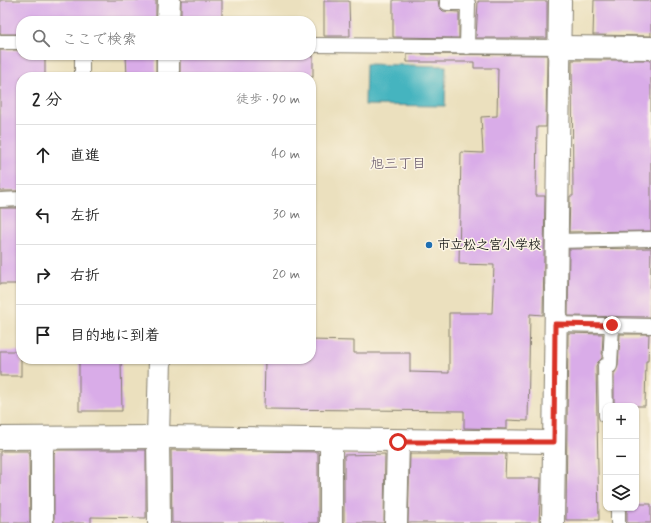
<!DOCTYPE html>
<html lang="ja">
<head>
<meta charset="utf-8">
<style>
	:root { --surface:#fff; --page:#f2f2f2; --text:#222; --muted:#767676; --line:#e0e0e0 }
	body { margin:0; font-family:Mynerve,"Klee One",sans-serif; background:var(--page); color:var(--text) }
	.controls { position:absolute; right:12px; bottom:12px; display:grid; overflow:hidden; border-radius:8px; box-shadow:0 1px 3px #0004 }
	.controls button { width:36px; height:36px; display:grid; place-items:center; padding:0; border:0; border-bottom:1px solid var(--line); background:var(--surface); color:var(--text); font:20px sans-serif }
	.stop { position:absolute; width:12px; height:12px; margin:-9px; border:3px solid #d93025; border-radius:50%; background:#fff }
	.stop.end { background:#d93025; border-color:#fff; box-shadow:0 1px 4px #0008 }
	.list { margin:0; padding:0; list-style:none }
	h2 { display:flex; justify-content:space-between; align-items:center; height:52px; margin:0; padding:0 16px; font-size:17px }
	h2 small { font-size:13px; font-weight:400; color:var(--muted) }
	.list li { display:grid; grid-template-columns:26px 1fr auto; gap:12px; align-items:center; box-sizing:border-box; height:60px; padding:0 16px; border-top:1px solid var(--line) }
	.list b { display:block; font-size:15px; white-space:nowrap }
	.list em { font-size:13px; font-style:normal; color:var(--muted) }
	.icon { flex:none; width:22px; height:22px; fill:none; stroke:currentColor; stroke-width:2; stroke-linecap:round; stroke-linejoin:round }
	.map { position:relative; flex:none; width:651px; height:523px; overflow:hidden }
	.search { position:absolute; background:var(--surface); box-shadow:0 1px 3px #0004; left:16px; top:16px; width:300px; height:44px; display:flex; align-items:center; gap:10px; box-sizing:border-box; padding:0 14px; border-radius:16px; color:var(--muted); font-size:15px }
	.panel { position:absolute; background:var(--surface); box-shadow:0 1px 3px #0004; left:16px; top:72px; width:300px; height:292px; border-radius:16px }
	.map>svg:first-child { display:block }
</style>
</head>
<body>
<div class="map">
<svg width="651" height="523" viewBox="0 0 651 523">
	<rect width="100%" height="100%" fill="#fcf5e5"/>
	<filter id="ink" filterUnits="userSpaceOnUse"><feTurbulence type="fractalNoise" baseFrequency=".025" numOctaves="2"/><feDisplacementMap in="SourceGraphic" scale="8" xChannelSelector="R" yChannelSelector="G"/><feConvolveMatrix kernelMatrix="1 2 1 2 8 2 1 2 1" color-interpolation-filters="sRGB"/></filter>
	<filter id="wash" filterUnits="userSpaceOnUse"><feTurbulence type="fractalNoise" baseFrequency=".012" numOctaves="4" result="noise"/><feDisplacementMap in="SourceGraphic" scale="16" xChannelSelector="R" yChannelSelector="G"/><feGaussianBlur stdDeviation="0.9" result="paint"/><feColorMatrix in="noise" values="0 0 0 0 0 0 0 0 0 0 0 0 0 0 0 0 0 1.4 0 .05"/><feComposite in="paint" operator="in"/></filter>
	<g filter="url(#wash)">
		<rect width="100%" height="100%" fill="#ebe0be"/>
		<path fill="#45b4bf" stroke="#30686e" d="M366 64 446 66 445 106 365 105Z"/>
		<g id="blocks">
			<g fill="#d9ace8">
				<path d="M0 0H156V21H21V34H0Z"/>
				<rect x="181" y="0" width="41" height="21"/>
				<path d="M393 0H438L439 7 443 11 459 12V38L393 37Z"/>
				<path d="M594 0H651V36L593 35Z"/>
				<path d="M324 1H349L350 36H324Z"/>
				<path d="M478 1H547V38H476Z"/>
				<path d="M0 50H21V55H45V77H21V191H0Z"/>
				<path d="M407 54 547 55 546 127H537L536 196H545L543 315 530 314 528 421 507 420V429L464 428V411L264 409 265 359H311V340L354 341V353H410V372L449 373V313H492L494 265 459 264 461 152 483 153 481 117 497 116 498 68H474V62H407Z"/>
				<path d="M126 55H156V77H127Z"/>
				<rect x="180" y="55" width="133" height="22"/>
				<path d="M572 60H651V231L569 232 570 196H573Z"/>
				<rect x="0" y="208" width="21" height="76"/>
				<path d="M651 248 650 317 568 316 569 249Z"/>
				<path d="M568 333 603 334 602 358 598 362 596 366 599 520H566Z"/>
				<path d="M620 334H649L648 361H646L645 406H614V374L618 366Z"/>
				<rect x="0" y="351" width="21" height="25"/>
				<path d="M79 359H121L122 411H79Z"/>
				<path d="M57 450H146V518L91 517V523H54V453Z"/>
				<path d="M171 450 318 452V523H172Z"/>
				<path d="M0 451H29L30 523H0Z"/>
				<path d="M385 454 384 523H344V455Z"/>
				<path d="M410 454H506L505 478H541L539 523H408Z"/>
				<path d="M636 504H651V523H627V508H636Z"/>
			</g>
		</g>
	</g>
	<g filter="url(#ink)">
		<use href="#blocks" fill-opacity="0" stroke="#847e6d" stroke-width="1"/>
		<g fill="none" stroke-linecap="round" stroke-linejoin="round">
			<g stroke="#847e6d" stroke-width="16">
				<g id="lane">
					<path d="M447 0V3H468L467 47"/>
					<path d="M0 42H21"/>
					<path d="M311 45 559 47"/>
					<path d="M82 77V55"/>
					<path d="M0 200 21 199"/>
					<path d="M556 241 651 239"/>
					<path d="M555 324 651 326"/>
					<path d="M606 416 605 366H610L612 325"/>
					<path d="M618 508V523"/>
				</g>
			</g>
			<g stroke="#847e6d" stroke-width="24">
				<g id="street">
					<path d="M168 21 169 0"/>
					<path d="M559 47 651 48"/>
					<path d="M168 77V55"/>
					<path d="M0 438 158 437 554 442"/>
					<path d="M42 438V523"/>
					<path d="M159 523 158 437 160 359"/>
					<path d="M331 523V440"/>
					<path d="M396 523 398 442"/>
					<path d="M553 523 560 0"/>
				</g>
			</g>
			<use href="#lane" stroke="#fff" stroke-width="14"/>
			<use href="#street" stroke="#fff" stroke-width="22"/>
		</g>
	</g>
	<g fill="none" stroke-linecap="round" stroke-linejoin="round" filter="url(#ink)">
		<path stroke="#d93025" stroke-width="5" d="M398 442H554L555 324 612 325"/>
	</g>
	<circle fill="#1f6fb2" stroke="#fcf5e5" stroke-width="1.5" cx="429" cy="245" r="4"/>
	<g text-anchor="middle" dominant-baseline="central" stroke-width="3" stroke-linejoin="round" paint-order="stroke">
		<g font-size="13" font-weight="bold" fill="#1c1c1c" stroke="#fcf5e5" text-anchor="start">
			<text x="437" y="245">市立松之宮小学校</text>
		</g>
		<g font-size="14" fill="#5e4e63" stroke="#fcf5e5">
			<text x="398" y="164">旭三丁目</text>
		</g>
	</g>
</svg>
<div class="controls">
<button>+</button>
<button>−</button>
<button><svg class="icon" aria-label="layers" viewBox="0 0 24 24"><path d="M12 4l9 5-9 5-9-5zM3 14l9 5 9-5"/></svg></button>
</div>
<div class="stop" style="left:398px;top:442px"></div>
<div class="stop end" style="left:612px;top:325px"></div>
<div class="search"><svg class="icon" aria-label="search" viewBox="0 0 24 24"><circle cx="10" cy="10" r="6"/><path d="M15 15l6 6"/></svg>ここで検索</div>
<section class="panel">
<h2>2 分<small>徒歩 · 90 m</small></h2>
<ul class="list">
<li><svg class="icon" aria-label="ahead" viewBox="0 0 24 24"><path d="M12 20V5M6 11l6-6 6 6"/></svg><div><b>直進</b></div><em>40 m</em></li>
<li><svg class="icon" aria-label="left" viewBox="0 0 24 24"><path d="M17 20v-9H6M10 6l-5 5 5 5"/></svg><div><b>左折</b></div><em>30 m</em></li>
<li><svg class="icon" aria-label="right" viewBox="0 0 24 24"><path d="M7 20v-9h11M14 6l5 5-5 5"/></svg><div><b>右折</b></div><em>20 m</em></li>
<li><svg class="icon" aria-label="arrive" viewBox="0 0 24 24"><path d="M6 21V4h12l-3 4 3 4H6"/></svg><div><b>目的地に到着</b></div></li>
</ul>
</section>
</div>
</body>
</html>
